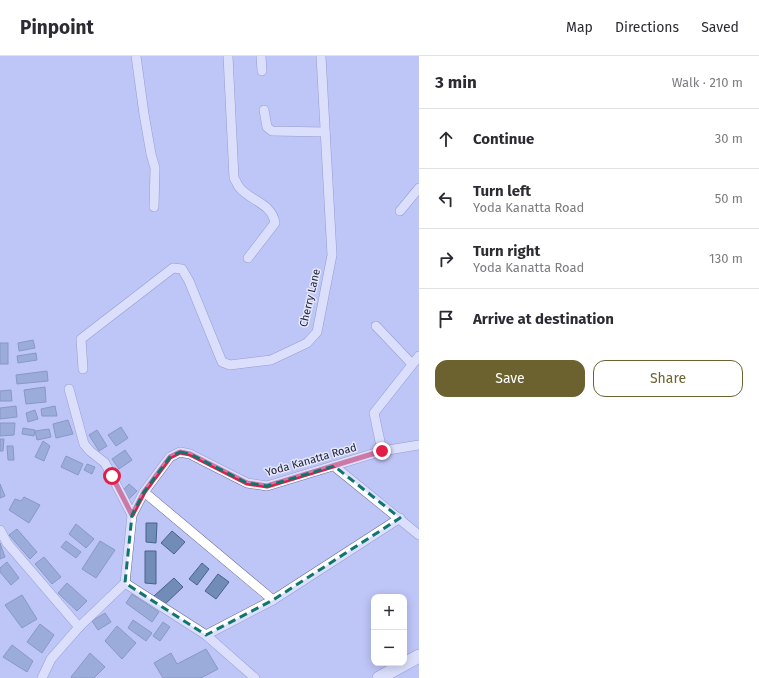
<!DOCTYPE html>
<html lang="en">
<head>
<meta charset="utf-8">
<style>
	:root { --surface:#fff; --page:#f7f7f7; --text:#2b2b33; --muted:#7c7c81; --line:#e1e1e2; --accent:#6c622f }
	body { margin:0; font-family:"Fira Sans",sans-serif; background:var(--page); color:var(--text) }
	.controls { position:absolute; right:12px; bottom:12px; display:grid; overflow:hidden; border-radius:8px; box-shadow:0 2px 10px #0003 }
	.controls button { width:36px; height:36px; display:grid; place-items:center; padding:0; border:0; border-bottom:1px solid var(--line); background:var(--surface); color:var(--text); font:20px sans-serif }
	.stop { position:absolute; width:12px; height:12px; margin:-9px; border:3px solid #e11d48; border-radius:50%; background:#fff }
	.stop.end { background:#e11d48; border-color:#fff; box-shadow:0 1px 4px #0008 }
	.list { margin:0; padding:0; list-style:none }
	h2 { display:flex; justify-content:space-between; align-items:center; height:52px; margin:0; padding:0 16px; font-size:17px }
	h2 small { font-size:13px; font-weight:400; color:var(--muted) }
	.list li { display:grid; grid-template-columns:26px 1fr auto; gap:12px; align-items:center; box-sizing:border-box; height:60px; padding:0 16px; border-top:1px solid var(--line) }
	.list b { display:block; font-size:15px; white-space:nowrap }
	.list p { margin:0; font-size:13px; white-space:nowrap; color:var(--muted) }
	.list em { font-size:13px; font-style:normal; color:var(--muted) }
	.actions { display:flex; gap:8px; padding:12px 16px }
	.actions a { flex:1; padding:9px 0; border:1px solid var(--accent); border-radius:12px; text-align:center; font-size:14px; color:var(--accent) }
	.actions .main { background:var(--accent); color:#fff }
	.icon { flex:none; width:22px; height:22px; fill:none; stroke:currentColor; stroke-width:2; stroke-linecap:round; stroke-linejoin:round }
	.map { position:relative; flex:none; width:419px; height:622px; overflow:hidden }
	header { display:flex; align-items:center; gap:24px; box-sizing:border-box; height:56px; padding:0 20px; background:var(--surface); border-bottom:1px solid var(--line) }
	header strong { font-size:19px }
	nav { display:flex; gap:22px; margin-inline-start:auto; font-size:14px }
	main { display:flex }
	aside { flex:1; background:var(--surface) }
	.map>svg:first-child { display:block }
</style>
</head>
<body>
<header>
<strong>Pinpoint</strong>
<nav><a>Map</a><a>Directions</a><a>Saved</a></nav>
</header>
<main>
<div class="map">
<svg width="419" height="622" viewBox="0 0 419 622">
	<rect width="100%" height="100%" fill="#bec5f7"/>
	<g fill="#718cb7" stroke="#48628a">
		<path d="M33 284 35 292 19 295 18 287Z"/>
		<rect x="0" y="287" width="8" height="21"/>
		<path d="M36 297 37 304 18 307 17 300Z"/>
		<path d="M47 315 48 325 17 328 16 319Z"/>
		<path d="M45 331 46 346 26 348 24 334Z"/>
		<path d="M11 334 12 345H0V335Z"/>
		<path d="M16 350 17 361 0 363V352Z"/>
		<path d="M55 350 57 360H42L41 353Z"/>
		<path d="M35 354 38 363 28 366 26 357Z"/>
		<path d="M68 364 73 378 56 382 53 368Z"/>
		<path d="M0 367H15L14 379 0 380Z"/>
		<path d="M121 371 128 382 116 390 108 379Z"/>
		<path d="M23 372 35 374 34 380 22 378Z"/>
		<path d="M49 373 51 381 37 384 35 375Z"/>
		<path d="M97 374 107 390 99 395 89 379Z"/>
		<path d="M0 383H4L3 395H0Z"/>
		<path d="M43 385 50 390 44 405 35 401Z"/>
		<path d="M7 390H13L14 404H8Z"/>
		<path d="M125 394 132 404 119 413 112 403Z"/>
		<path d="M66 400 83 408 78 419 61 411Z"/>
		<path d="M87 408 95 411 92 418 84 414Z"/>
		<path d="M0 428 5 440 0 442Z"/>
		<path d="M129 428 137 435 129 443 121 436Z"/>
		<path d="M24 441 40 449 29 467 9 454 15 443 21 445Z"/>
		<path d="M146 467H157L156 487 146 486Z"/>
		<path d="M76 468 94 483 86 492 69 478Z"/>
		<path d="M17 473 37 496 30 503 9 479Z"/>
		<path d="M172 475 185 486 174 498 161 487Z"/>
		<path d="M66 485 81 496 76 502 61 491Z"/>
		<path d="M100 485 115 494 96 522 82 513Z"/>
		<path d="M0 487 5 501 0 503Z"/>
		<path d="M145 495H156V528L145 527Z"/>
		<path d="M44 501 61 521 52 528 35 508Z"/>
		<path d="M7 506 19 522 11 529 0 516V512Z"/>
		<path d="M202 507 209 513 197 529 189 523Z"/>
		<path d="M218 518 229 526 216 543 205 535Z"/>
		<path d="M174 522 183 531 163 550 154 540Z"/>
		<path d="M67 527 87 545 77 555 58 537Z"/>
		<path d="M132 538 159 556 152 566 126 547Z"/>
		<path d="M22 539 37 563 22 572 5 549Z"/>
		<path d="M105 557 111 566 98 574 92 565Z"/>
		<path d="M133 564 152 577 146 585 128 572Z"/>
		<path d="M163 566 170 571 160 585 153 580Z"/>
		<path d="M40 568 54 579 42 597 27 586Z"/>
		<path d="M117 570 136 587 122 603 105 585Z"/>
		<path d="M12 589 33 605 27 616 3 601Z"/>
		<path d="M206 593 218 613 201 622H163L154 607 171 597 177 608Z"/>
		<path d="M90 597 105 611 94 622H72L71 621Z"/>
	</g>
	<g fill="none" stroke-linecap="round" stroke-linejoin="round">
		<g stroke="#676c9a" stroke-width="10">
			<g id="street">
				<path d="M136 0 144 58 151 98 155 112 154 151"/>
				<path d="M228 0 234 122C236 125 237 128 239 131 250 145 272 147 275 167L248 202"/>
				<path d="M261 0 262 15"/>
				<path d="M264 54 267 71 272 75 325 76"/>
				<path d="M400 155 419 132"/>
				<path d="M376 270 412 308"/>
				<path d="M83 313 81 283 173 212 182 213 189 225 222 306 230 309 271 304 307 287 317 276 332 199 321 0"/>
				<path d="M69 333 84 388 90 395 105 407 132 459"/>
				<path d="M382 395 374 357 419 300"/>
				<path d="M334 410 419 479"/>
				<path d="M144 436 273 544"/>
				<path d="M0 474 7 487 79 571"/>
				<path d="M125 527 206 579 255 622"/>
				<path d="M206 579 273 544 400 462"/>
				<path d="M42 622 51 603 79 571 125 527 132 459 144 436 170 401 180 396 190 398 247 427 267 430 382 395 419 389"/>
			</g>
		</g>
		<g stroke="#676c9a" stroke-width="14">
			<path id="secondary" d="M379 622 419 600"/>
		</g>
		<use href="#street" stroke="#fff" stroke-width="9"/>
		<use href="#secondary" stroke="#fff" stroke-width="13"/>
	</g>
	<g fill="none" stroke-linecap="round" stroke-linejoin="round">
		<path stroke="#e11d48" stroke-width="5" d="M112 420 132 459 144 436 170 401 180 396 190 398 247 427 267 430 382 395"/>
	</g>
	<path d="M0 0H419V622H0ZM180 396 190 398 247 427 267 430 334 410 400 462 273 544 206 579 125 527 132 459 144 436 170 401Z" fill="#bec5f7" fill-opacity=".55" fill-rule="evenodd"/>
	<path fill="none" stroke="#0f766e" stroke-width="3" stroke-dasharray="8 5" stroke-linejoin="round" d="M180 396 190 398 247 427 267 430 334 410 400 462 273 544 206 579 125 527 132 459 144 436 170 401Z"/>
	<g text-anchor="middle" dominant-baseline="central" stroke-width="3" stroke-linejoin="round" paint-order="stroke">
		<g font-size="11" fill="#1b1d30" stroke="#e5e8fd">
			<text transform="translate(310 242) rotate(-77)">Cherry Lane</text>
			<text transform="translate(311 404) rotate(-16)">Yoda Kanatta Road</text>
		</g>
	</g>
</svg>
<div class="controls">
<button>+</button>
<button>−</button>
</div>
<div class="stop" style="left:112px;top:420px"></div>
<div class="stop end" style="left:382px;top:395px"></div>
</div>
<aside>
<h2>3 min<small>Walk · 210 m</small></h2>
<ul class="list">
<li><svg class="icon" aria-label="ahead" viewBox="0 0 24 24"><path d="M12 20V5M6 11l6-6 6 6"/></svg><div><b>Continue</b></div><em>30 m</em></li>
<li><svg class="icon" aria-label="left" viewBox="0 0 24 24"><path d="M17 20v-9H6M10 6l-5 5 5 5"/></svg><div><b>Turn left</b><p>Yoda Kanatta Road</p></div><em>50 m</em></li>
<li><svg class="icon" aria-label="right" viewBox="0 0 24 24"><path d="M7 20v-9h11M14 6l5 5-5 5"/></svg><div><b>Turn right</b><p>Yoda Kanatta Road</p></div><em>130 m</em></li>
<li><svg class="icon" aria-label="arrive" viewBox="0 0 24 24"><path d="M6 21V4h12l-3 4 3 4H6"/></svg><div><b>Arrive at destination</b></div></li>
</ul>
<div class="actions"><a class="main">Save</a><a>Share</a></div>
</aside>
</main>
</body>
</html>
